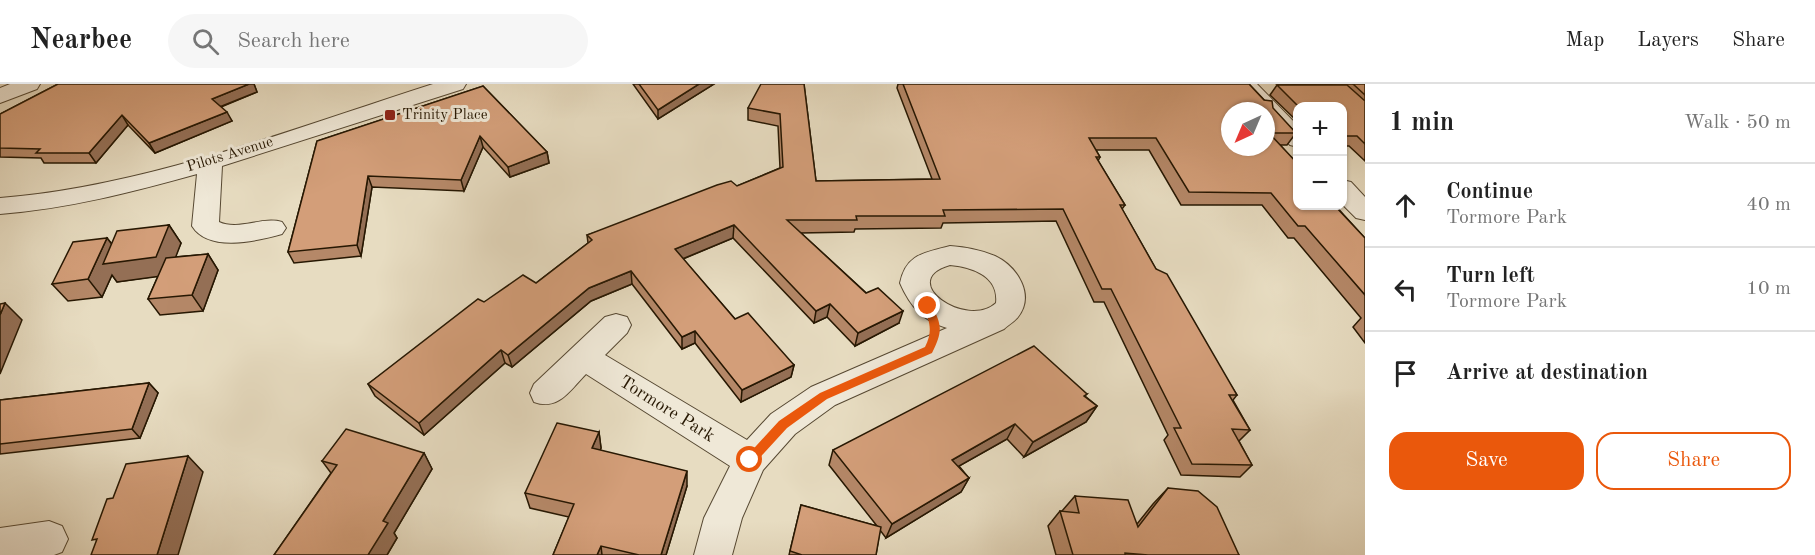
<!DOCTYPE html>
<html lang="en">
<head>
<meta charset="utf-8">
<style>
	:root { --surface:#fff; --page:#f6f6f6; --text:#222; --muted:#767676; --line:#e0e0e0; --accent:#ea580c }
	body { margin:0; font-family:"Old Standard TT",serif; background:var(--page); color:var(--text) }
	.controls { position:absolute; right:18px; top:18px; display:grid; overflow:hidden; border-radius:12px; box-shadow:0 2px 4px #0004 }
	.controls button { width:54px; height:54px; display:grid; place-items:center; padding:0; border:0; border-bottom:2px solid var(--line); background:var(--surface); color:var(--text); font:30px sans-serif }
	.compass { position:absolute; left:1221px; top:18px; width:54px; height:54px; border-radius:50%; background:var(--surface); box-shadow:0 2px 4px #0004; rotate:224deg }
	.stop { position:absolute; width:18px; height:18px; margin:-14px; border:4px solid #ea580c; border-radius:50%; background:#fff }
	.stop.end { background:#ea580c; border-color:#fff; box-shadow:0 2px 6px #0008 }
	.list { margin:0; padding:0; list-style:none }
	h2 { display:flex; justify-content:space-between; align-items:center; height:78px; margin:0; padding:0 24px; font-size:26px }
	h2 small { font-size:20px; font-weight:400; color:var(--muted) }
	.list li { display:grid; grid-template-columns:39px 1fr auto; gap:18px; align-items:center; box-sizing:border-box; height:84px; padding:0 24px; border-top:2px solid var(--line) }
	.list b { display:block; font-size:22px; white-space:nowrap }
	.list p { margin:0; font-size:20px; white-space:nowrap; color:var(--muted) }
	.list em { font-size:20px; font-style:normal; color:var(--muted) }
	.actions { display:flex; gap:12px; padding:18px 24px }
	.actions a { flex:1; padding:14px 0; border:2px solid var(--accent); border-radius:18px; text-align:center; font-size:21px; color:var(--accent) }
	.actions .main { background:var(--accent); color:#fff }
	.icon { flex:none; width:33px; height:33px; fill:none; stroke:currentColor; stroke-width:2; stroke-linecap:round; stroke-linejoin:round }
	.map { position:relative; flex:none; width:1365px; height:471px; overflow:hidden }
	header { display:flex; align-items:center; gap:36px; box-sizing:border-box; height:84px; padding:0 30px; background:var(--surface); border-bottom:2px solid var(--line) }
	header strong { font-size:28px }
	nav { display:flex; gap:33px; margin-inline-start:auto; font-size:21px }
	.search { width:420px; height:54px; background:var(--page); display:flex; align-items:center; gap:15px; box-sizing:border-box; padding:0 21px; border-radius:33px; color:var(--muted); font-size:22px }
	main { display:flex }
	aside { flex:1; background:var(--surface) }
	.map>svg:first-child { display:block }
</style>
</head>
<body>
<header>
<strong>Nearbee</strong>
<div class="search"><svg class="icon" aria-label="search" viewBox="0 0 24 24"><circle cx="10" cy="10" r="6"/><path d="M15 15l6 6"/></svg>Search here</div>
<nav><a>Map</a><a>Layers</a><a>Share</a></nav>
</header>
<main>
<div class="map">
<svg width="1365" height="471" viewBox="0 0 1365 471">
	<rect width="100%" height="100%" fill="#e7dcc1"/>
	<filter id="stains"><feTurbulence type="fractalNoise" baseFrequency=".00333" numOctaves="4"/><feColorMatrix values="0 0 0 0 .2 0 0 0 0 .09 0 0 0 0 .02 0 0 0 .5 -.17"/></filter>
	<radialGradient id="worn" r=".72"><stop offset=".6" stop-color="#630" stop-opacity="0"/><stop offset="1" stop-color="#630" stop-opacity=".3"/></radialGradient>
	<g fill="none" stroke-linecap="round" stroke-linejoin="round">
		<g stroke="#564832" stroke-width="2">
			<g id="minor">
				<path d="M10 0H40L37 5 0 19V4Z"/>
				<path d="M433 0H466L463 5 222 82 219 138C239 147 262 132 282 138L286 144 282 150C257 157 209 169 192 142L197 90C132 108 67 125 0 130V114C145 103 295 44 433 0Z"/>
				<path d="M1234 0H1257L1298 42V63L1290 61 1266 35V27H1258Z"/>
				<path d="M1342 96 1351 98 1365 113V136L1356 134 1342 120Z"/>
				<path d="M950 162C965 163 981 166 995 172 1018 183 1035 211 1018 233 1014 238 1008 241 1004 245L835 321 795 350 763 386 742 434 732 471H694L704 434 730 382 586 290C570 306 559 327 534 318L530 309 534 300 605 233 616 230 627 233 631 241 627 249 605 271 747 356 771 330 811 303 947 244C923 237 910 222 900 199 906 170 924 169 950 162ZM950 181C972 183 999 192 996 219 967 246 895 197 950 181Z"/>
				<path d="M49 437 62 442 68 455 62 468 54 471H0V444Z"/>
			</g>
		</g>
		<use href="#minor" fill="#efe8d7" fill-rule="evenodd"/>
	</g>
	<g fill="#b58868" stroke="#261702" stroke-width="1.5">
		<path d="M58 0H254L257 8 221 23 232 37 155 69 128 41 96 79H44L41 74 0 73V30Z"/>
		<path d="M633 0H714L658 35Z"/>
		<path d="M804 0 816 97 932 95 897 4 898 0H1249L1296 49 1287 61H1280L1365 154V259L1353 243 1361 234 1294 154H1288L1262 121H1181L1149 66H1096L1100 73 1098 77 1125 121 1122 125 1156 185 1237 311 1233 316 1250 346 1239 357 1252 381 1240 393 1181 391 1164 356 1168 351 1104 218H1094L1056 137 943 139 941 144 855 145 854 148 801 149 899 239 855 262 827 233 814 239 733 154 683 175 735 235 794 281 791 293 741 318 695 259 682 265 632 200 591 217 512 283 505 279 424 351 375 312 368 300 484 218 536 199 588 159 587 151 737 102 780 84 778 42 748 36V24Z"/>
		<path d="M1347 0H1365V77L1349 62H1342V22H1298V38L1270 11 1277 1Z"/>
		<path d="M483 2 547 68 549 79 510 93 483 63 464 107 372 103 361 172 294 179 288 168 317 57Z"/>
		<path d="M169 141 181 159 175 173 208 170 218 186 203 227 160 231 148 215 158 192 117 198 112 191 102 213 68 217 52 200 107 154 112 160Z"/>
		<path d="M149 299 158 309 140 354 0 370V316Z"/>
		<path d="M1087 310 1085 312 1097 322 1086 338 1024 373 1007 355 959 382 969 394 961 408 886 454 880 446 876 471H789L801 421 877 442 829 381 833 366Z"/>
		<path d="M599 348 601 364 600 366 687 402 666 471H553L569 433 530 424 525 409Z"/>
		<path d="M424 369 432 385 394 449 397 454 387 471H274L331 389 322 377Z"/>
		<path d="M1168 404 1239 471H1056L1048 442 1060 427H1062L1075 412 1137 440 1153 420Z"/>
	</g>
	<g fill="#946f55" stroke="#261702" stroke-width="1.5">
		<path d="M249 0H254L257 8 217 24 212 15Z"/>
		<path d="M699 0H714L658 35V26Z"/>
		<path d="M227 28 232 37 155 69 149 59Z"/>
		<path d="M122 31 128 41 96 79 89 69Z"/>
		<path d="M480 52 483 63 464 107 461 96Z"/>
		<path d="M547 68 549 79 510 93 508 83Z"/>
		<path d="M368 92 372 103 361 172 357 161Z"/>
		<path d="M169 141 181 159 169 191 117 198 112 191 102 213 88 195 107 154 120 171Z"/>
		<path d="M734 141 733 154 675 178V165Z"/>
		<path d="M208 170 218 186 203 227 192 211Z"/>
		<path d="M631 187 632 200 591 217 512 283 508 271 589 204Z"/>
		<path d="M5 219 22 236 0 290V231Z"/>
		<path d="M830 220 827 233 814 239 816 227Z"/>
		<path d="M903 227 899 239 855 262 858 249Z"/>
		<path d="M695 247V259L682 265V253Z"/>
		<path d="M501 266 505 279 424 351 419 339Z"/>
		<path d="M794 281 791 293 741 318 742 306Z"/>
		<path d="M149 299 158 309 140 354 132 345Z"/>
		<path d="M1097 322 1086 338 1024 373 1033 358Z"/>
		<path d="M1015 340 1007 355 945 390 952 376Z"/>
		<path d="M599 348 601 364 595 379 592 364Z"/>
		<path d="M424 369 432 385 394 449 397 454 387 471H368L383 437Z"/>
		<path d="M188 372 203 388 178 471H157Z"/>
		<path d="M687 387V402L666 471H661Z"/>
		<path d="M969 394 961 408 886 454 892 440Z"/>
		<path d="M601 462 602 471H597Z"/>
	</g>
	<g fill="#d39e79" stroke="#261702" stroke-width="1.5" fill-rule="evenodd">
		<path d="M58 0H249L212 15 227 28 149 59 122 31 89 69H36L40 65 0 64V30Z"/>
		<path d="M639 0H699L658 26Z"/>
		<path d="M761 0H804L816 97 940 95 903 0H1249L1264 16 1272 17 1273 24 1296 49H1269L1298 80V122H1335L1365 154V211L1305 142H1298L1271 109 1189 108 1156 54H1089L1100 73H1096L1125 121H1120L1156 185 1167 190 1237 311H1229L1250 346 1232 345 1252 381 1192 380 1174 344H1181L1111 205H1102L1063 125 943 126 945 132H856L857 136H787L866 209 878 204 903 227 858 249 830 220 816 227 734 141 675 165 735 235 748 229 794 281 742 306 695 247 682 253 631 187 589 204 508 271 501 266 419 339 368 300 478 215 484 218 523 191 536 199 592 156 587 151 717 101 731 97 737 102 783 83 780 30 748 24ZM1230 27H1266V63H1230Z"/>
		<path d="M1353 0H1365V11Z"/>
		<path d="M1277 1H1347L1365 17V60L1357 52H1342V22H1298Z"/>
		<path d="M483 2 547 68 508 83 480 52 461 96 368 92 357 161 288 168 317 57Z"/>
		<path d="M169 141 156 173 103 180 117 147Z"/>
		<path d="M107 154 88 195 52 200 73 158Z"/>
		<path d="M208 170 192 211 148 215 166 174Z"/>
		<path d="M5 219 0 231V220Z"/>
		<path d="M1034 262 1087 310 1084 312 1097 322 1033 358 1015 340 952 376 969 394 892 440 833 366Z"/>
		<path d="M149 299 132 345 0 360V316Z"/>
		<path d="M557 339 599 348 592 364 687 387 661 471H639L601 462 597 471H553L574 420 525 409Z"/>
		<path d="M346 345 424 369 383 437 388 439 368 471H274L337 381 322 377Z"/>
		<path d="M188 372 157 471H91L97 455 92 456 107 415 113 414 126 380Z"/>
		<path d="M1168 404 1198 407 1217 423 1239 471H1148L1125 469V471H1073L1060 427 1079 429 1075 412 1128 416 1138 443Z"/>
		<path d="M801 421 881 443 876 471H802L790 467Z"/>
	</g>
	<path fill="#ea580c" d="M928 219 931 220C942 241 943 247 932 269L827 315 787 344 754 380H746V373L779 337 820 309 925 263C933 247 930 238 923 222Z"/>
	<rect fill="#8f2418" stroke="#efe8d7" stroke-width="2" x="384" y="25" width="12" height="12" rx="3"/>
	<g text-anchor="middle" dominant-baseline="central" stroke-width="6" stroke-linejoin="round" paint-order="stroke">
		<g font-size="15" fill="#261702" stroke="#efe8d7" text-anchor="start">
			<text x="402" y="31">Trinity Place</text>
		</g>
		<g font-size="15" fill="#261702" stroke="#efe8d7">
			<text transform="translate(230 71) rotate(-17)">Pilots Avenue</text>
		</g>
		<g font-size="18" fill="#261702" stroke="#efe8d7">
			<text transform="translate(667 325) rotate(32)">Tormore Park</text>
		</g>
	</g>
	<rect width="100%" height="100%" filter="url(#stains)"/>
	<rect width="100%" height="100%" fill="url(#worn)"/>
</svg>
<div class="controls">
<button>+</button>
<button>−</button>
</div>
<svg class="compass" viewBox="-18 -18 36 36"><path d="M0-13l5 13h-10z" fill="#e53935"/><path d="M0 13l5-13h-10z" fill="#767676"/></svg>
<div class="stop" style="left:750px;top:376px"></div>
<div class="stop end" style="left:928px;top:222px"></div>
</div>
<aside>
<h2>1 min<small>Walk · 50 m</small></h2>
<ul class="list">
<li><svg class="icon" aria-label="ahead" viewBox="0 0 24 24"><path d="M12 20V5M6 11l6-6 6 6"/></svg><div><b>Continue</b><p>Tormore Park</p></div><em>40 m</em></li>
<li><svg class="icon" aria-label="left" viewBox="0 0 24 24"><path d="M17 20v-9H6M10 6l-5 5 5 5"/></svg><div><b>Turn left</b><p>Tormore Park</p></div><em>10 m</em></li>
<li><svg class="icon" aria-label="arrive" viewBox="0 0 24 24"><path d="M6 21V4h12l-3 4 3 4H6"/></svg><div><b>Arrive at destination</b></div></li>
</ul>
<div class="actions"><a class="main">Save</a><a>Share</a></div>
</aside>
</main>
</body>
</html>
